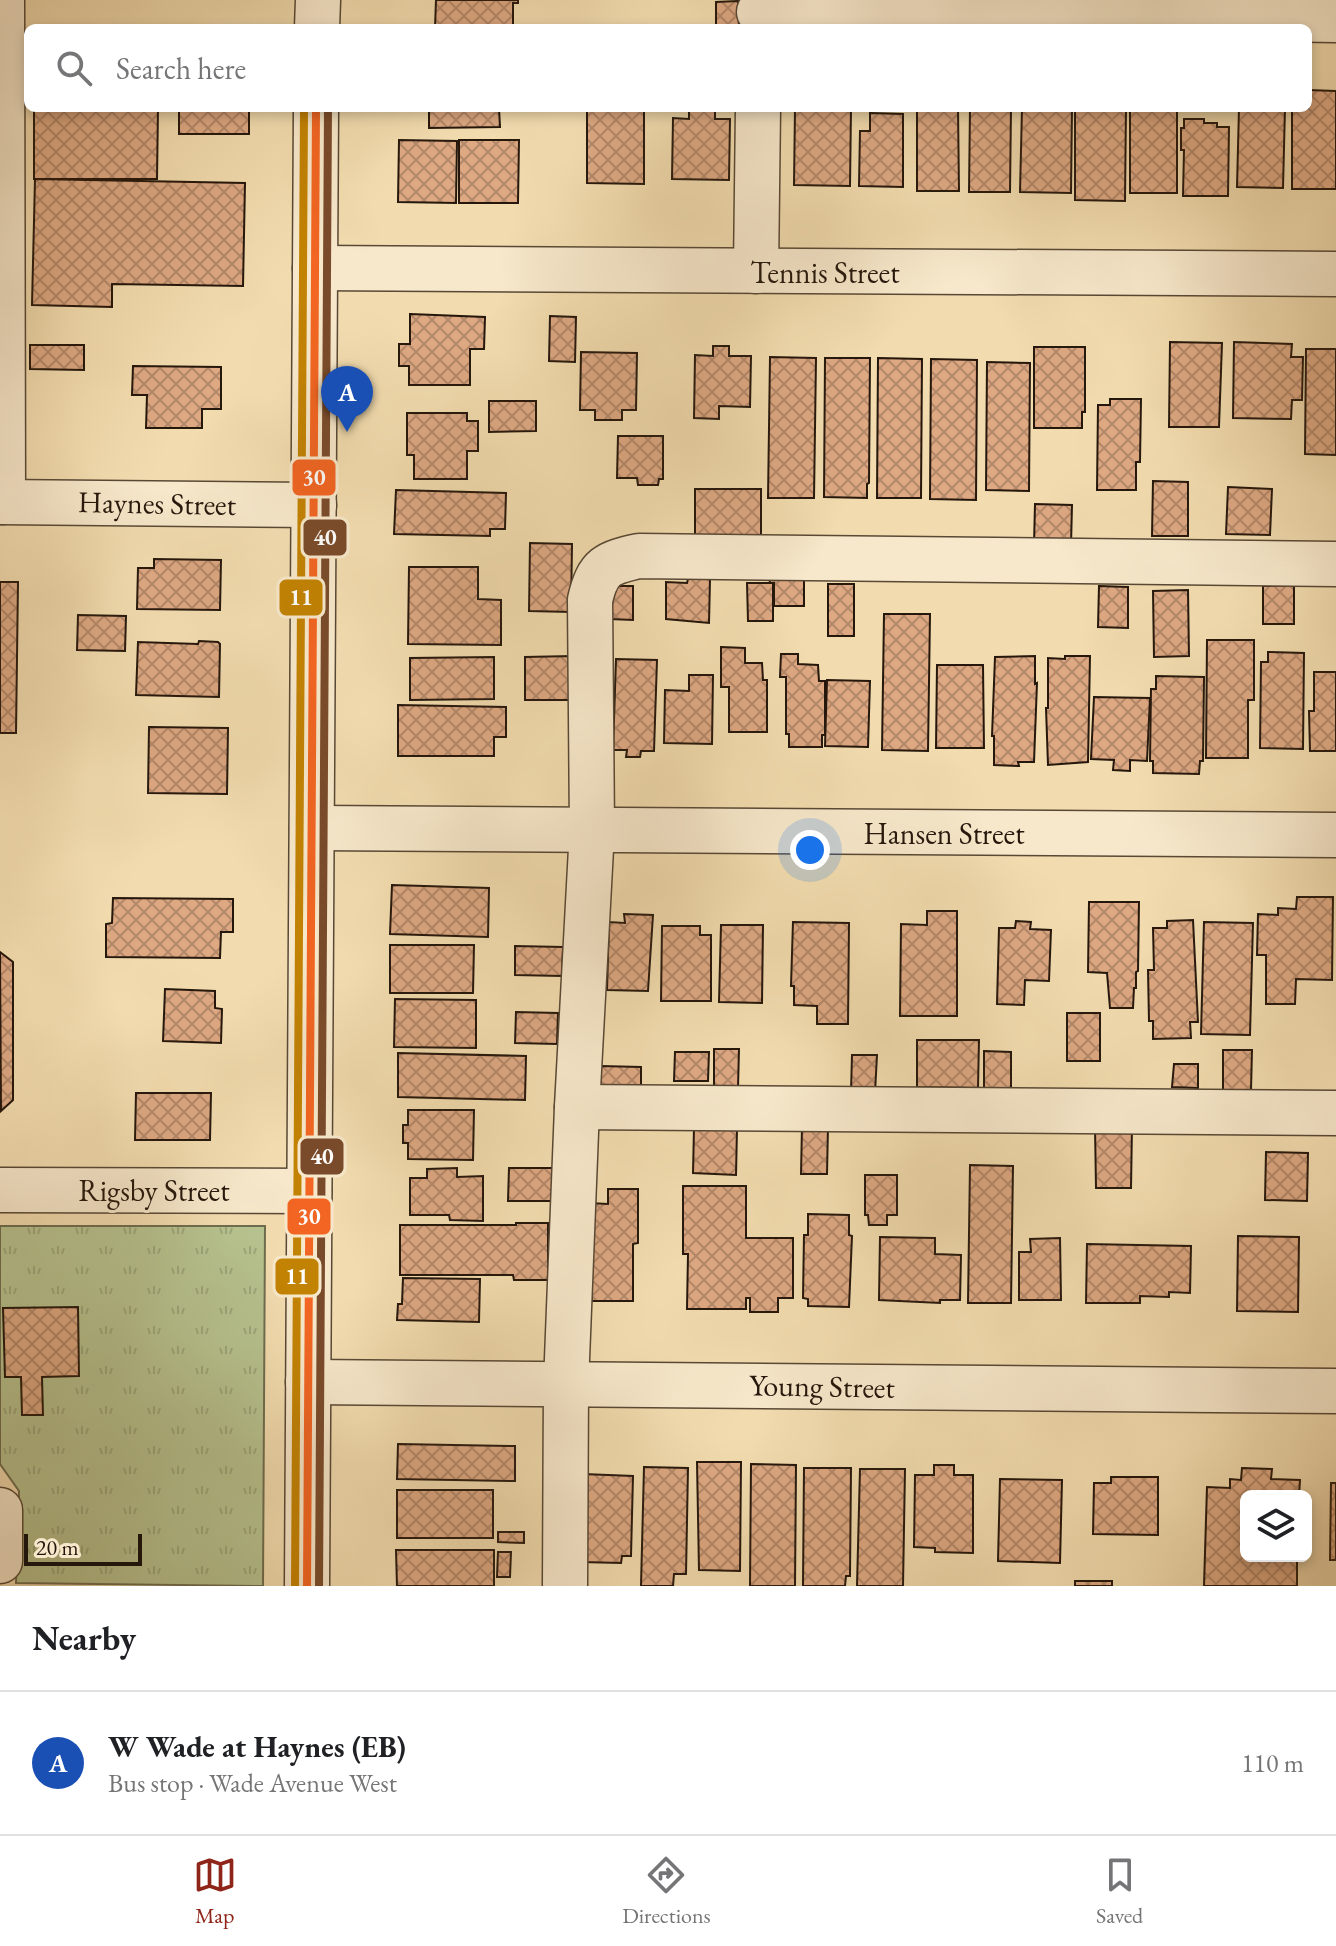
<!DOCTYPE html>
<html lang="en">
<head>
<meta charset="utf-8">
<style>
	:root { --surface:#fff; --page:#f6f6f6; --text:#202124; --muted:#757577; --line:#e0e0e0; --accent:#8f2418 }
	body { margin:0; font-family:"EB Garamond",serif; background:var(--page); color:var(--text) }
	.controls { position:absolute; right:24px; bottom:24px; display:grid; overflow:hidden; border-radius:12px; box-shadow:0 4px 12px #0003 }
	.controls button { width:72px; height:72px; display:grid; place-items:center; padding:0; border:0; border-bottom:2px solid var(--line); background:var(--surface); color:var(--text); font:40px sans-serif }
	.scale { position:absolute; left:24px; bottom:20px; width:118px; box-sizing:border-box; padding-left:8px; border:4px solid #25170c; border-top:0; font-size:22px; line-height:28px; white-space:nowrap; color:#25170c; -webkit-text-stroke:6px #f7e8cb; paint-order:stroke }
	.you { position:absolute; left:810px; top:850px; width:28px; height:28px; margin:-20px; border:6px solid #fff; border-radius:50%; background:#1a73e8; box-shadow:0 0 0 12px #1a73e833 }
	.badge { display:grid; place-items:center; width:52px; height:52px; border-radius:50%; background:var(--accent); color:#fff; font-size:26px; font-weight:700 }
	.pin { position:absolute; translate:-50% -66px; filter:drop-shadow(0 2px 4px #0008) }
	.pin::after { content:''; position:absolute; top:42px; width:28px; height:24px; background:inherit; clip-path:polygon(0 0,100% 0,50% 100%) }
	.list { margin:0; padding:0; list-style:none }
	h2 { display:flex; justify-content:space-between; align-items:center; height:104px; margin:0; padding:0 32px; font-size:34px }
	h2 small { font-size:26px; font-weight:400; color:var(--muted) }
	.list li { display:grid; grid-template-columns:52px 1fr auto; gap:24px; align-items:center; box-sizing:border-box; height:144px; padding:0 32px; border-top:2px solid var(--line) }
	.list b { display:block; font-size:30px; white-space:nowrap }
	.list p { margin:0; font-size:26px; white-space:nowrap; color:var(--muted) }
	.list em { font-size:26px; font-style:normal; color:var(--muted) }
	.icon { flex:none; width:44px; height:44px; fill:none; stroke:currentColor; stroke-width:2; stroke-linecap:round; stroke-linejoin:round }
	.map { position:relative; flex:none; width:1336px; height:1586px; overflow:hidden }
	.search { position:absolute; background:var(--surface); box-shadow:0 4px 12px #0003; left:24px; right:24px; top:24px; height:88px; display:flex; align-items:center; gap:20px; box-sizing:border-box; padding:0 28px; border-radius:12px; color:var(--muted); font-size:30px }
	.sheet { height:248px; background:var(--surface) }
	nav { display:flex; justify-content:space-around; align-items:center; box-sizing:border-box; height:112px; border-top:2px solid var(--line); background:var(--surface); font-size:22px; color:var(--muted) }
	nav a { display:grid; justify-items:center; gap:4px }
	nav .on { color:var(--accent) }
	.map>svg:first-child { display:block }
</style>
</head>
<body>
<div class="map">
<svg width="1336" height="1586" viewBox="0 0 1336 1586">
	<defs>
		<pattern id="grass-tufts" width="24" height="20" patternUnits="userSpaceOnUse" patternTransform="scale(2)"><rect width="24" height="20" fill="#b6c28f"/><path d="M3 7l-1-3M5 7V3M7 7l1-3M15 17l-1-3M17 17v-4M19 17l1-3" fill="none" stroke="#9ca67a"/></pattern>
		<pattern id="building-cross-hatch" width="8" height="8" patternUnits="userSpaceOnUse" patternTransform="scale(2)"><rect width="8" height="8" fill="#dda882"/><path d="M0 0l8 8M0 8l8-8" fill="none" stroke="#b38869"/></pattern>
	</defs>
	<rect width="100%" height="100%" fill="#f2dcaf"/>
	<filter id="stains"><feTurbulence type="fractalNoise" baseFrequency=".0025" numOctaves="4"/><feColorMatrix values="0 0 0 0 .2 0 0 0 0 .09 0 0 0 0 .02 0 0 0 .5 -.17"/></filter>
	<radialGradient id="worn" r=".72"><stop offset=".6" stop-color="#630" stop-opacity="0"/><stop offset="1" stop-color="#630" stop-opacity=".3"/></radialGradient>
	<path fill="url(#grass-tufts)" stroke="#6e6c4e" stroke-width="2" d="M0 1226H265L263 1586 16 1583 19 1491 0 1464Z"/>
	<g fill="url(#building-cross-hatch)" stroke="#25170c" stroke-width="2">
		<path d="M436 0H518V3H513V28H435Z"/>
		<path d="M738 1 739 28H716V2Z"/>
		<path d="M1308 90 1336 91V189H1292V108H1308Z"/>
		<path d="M34 108H158L157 179H34Z"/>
		<rect x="179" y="108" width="70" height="26"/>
		<path d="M429 108H499L500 127 429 128Z"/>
		<path d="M587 108H644V184L587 183Z"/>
		<path d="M689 108H715V119H730L729 180 672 179 673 118 689 119Z"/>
		<path d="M795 108H851L850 186 794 185Z"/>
		<path d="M917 108H958L959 191H917Z"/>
		<path d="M970 108H1011L1010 192H969Z"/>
		<path d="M1022 108H1072L1071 193 1020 192Z"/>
		<path d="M1075 108H1126L1125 201 1075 200Z"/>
		<path d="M1177 108V193H1130V109Z"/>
		<path d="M1239 108H1285L1283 188 1237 187Z"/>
		<path d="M870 113 903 114V187L859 186 860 131H870Z"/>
		<path d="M1184 119H1204V123H1217V127H1229L1228 196H1183L1184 150H1181V128H1184Z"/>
		<path d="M399 140 457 141 456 203 398 202Z"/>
		<path d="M459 140H519L518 203H459Z"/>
		<path d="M35 179 245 183 243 286 112 284V307L32 305Z"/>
		<path d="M410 314 485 317 484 349H470V385H409V366H399V344H410Z"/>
		<path d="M550 316 576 317 575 362 549 361Z"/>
		<path d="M1170 342 1222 343 1219 427H1169Z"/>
		<path d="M1234 342 1292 344 1291 357H1303L1302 400H1292L1291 419 1233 418Z"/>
		<path d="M30 345H84V370L30 369Z"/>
		<path d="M713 346H729V356H751L750 407 719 406V419L694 418 695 355 713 356Z"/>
		<path d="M1034 347H1085V412H1082V428H1034Z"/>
		<path d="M1306 349H1336V455L1305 454Z"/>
		<path d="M581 352 637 353 636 410H622V420H595V410H580Z"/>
		<path d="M770 357 816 358 814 498H768Z"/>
		<path d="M825 358H870L869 483 867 484V498L824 497Z"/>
		<path d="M878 358 922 359 921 498H877Z"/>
		<path d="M931 359 977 360 976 500 930 499Z"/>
		<path d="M987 362 1030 363 1029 491 986 490Z"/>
		<path d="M133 366 221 367V409H202V428H146L147 395H132Z"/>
		<path d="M1110 399H1141L1140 462H1136V490H1097L1098 405H1110Z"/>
		<path d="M489 401H536V431L489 432Z"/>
		<path d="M407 413H467V421H478V451H467V479H414V455H407Z"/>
		<path d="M618 436H663V479H659L658 485H638L637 478H617Z"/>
		<path d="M1153 481 1188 482V536H1152Z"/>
		<path d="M1228 487 1272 489 1270 535 1226 534Z"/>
		<rect x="695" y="489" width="66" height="49"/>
		<path d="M396 490 506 493 505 529H490V536L394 534Z"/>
		<path d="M1035 504 1072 505 1071 545H1034Z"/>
		<path d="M530 543 572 544 571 612 529 611Z"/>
		<path d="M154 559 221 560 220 610 137 609 138 568H154Z"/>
		<path d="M409 567H478V599L501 600V645L408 644Z"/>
		<path d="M769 575 804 576V606H774V583H770Z"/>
		<path d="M688 579H710L709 623 666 619V582L687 583Z"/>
		<path d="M0 582H18L16 733H0Z"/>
		<path d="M747 583H773V621H748Z"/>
		<rect x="828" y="584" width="26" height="52"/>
		<path d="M1294 585V624H1263V586Z"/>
		<path d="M611 586H633V620L610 619Z"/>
		<path d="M1099 586 1128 587V628L1098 627Z"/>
		<path d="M1188 590 1189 656 1154 657 1153 591Z"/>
		<path d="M884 614H930L928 751 882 750Z"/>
		<path d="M78 615 126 616 125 651 77 650Z"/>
		<path d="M1207 640H1254V700H1248V758H1206Z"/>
		<path d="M199 641 218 642 220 644 219 697 136 695 138 642 198 644Z"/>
		<path d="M721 647 745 648V663H762L763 680H767V732H729V687H721Z"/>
		<path d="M1268 652 1304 653 1303 749 1260 748 1261 662H1268Z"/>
		<path d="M781 654H798V664L818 665 819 681H825V735H822V747H789V734H786V677H780Z"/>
		<path d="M572 656 573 700H525V657Z"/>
		<path d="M1035 656V684L1037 683 1034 762H1018L1019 766 994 765V736H992L995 657Z"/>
		<path d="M1065 656H1090L1088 762 1048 765 1046 708H1048V658L1065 659Z"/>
		<path d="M494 657V699L410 700V658Z"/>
		<path d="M616 659 657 660 654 751H641L640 757H626L627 750H613Z"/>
		<path d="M937 665H983L984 748H936Z"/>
		<path d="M1314 672H1336V751H1310L1309 711H1314Z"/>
		<path d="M689 675H713L712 744 664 743 665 690 689 691Z"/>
		<path d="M1156 676 1204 677 1203 761H1200L1199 774 1153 773V761H1150L1151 689H1156Z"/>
		<path d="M827 680 870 681 868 747 825 746Z"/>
		<path d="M1094 697 1150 698 1147 761 1130 760V771L1113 770 1114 760 1091 759Z"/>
		<path d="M398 705 506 707V737H494V756H398Z"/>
		<path d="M149 727 228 728 227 794 148 793Z"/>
		<path d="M392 885 489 888 488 937 390 934Z"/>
		<path d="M1297 897H1333L1332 980 1296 979 1295 1004H1266V955H1257L1258 914 1278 915V908L1296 909Z"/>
		<path d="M113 898 233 899V932H221L220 958 106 957V924L112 923Z"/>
		<path d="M1089 902H1139L1138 971 1136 972V988H1134L1133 1008H1110L1107 973 1088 972Z"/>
		<path d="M927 911H957V1016H900L901 924 927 925Z"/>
		<path d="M624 914 653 915 648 991 607 990 609 922 625 923Z"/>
		<path d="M1193 920 1198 1022H1190L1191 1038 1153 1039V1021H1149L1148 970H1154L1153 928H1167V921Z"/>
		<path d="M1016 921 1031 922 1030 929 1051 930 1049 981 1025 980 1024 1005 997 1004 999 928H1015Z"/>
		<path d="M793 922 849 923 848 1024H817V1006L794 1005V986H791Z"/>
		<path d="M1204 922 1253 923 1250 1035 1201 1034Z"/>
		<path d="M721 925H763L762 1003 719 1002Z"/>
		<path d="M662 926H700V935H711V1001H661Z"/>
		<path d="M390 945H474L473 993H390Z"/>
		<path d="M515 946 563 947 562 976 515 975Z"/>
		<path d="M0 952 13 962V1100L1 1111Z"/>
		<path d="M165 989 215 991V1008L222 1009 221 1043 163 1041Z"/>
		<path d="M395 999 476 1000V1048L394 1047Z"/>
		<path d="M516 1012 558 1013 557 1044 515 1043Z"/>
		<rect x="1067" y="1013" width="33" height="48"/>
		<path d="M917 1040H979L978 1088 917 1087Z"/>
		<path d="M714 1049H739L738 1088H714Z"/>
		<path d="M1223 1050H1252L1251 1090H1223Z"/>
		<path d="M984 1051 1011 1052V1092H984Z"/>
		<path d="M675 1052H709L708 1081H674Z"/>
		<path d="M398 1053 526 1056 525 1100 398 1097Z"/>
		<path d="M852 1055H877L875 1093 851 1092Z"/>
		<path d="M1174 1064H1198V1088L1172 1087Z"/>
		<path d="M600 1066 641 1067V1089H600Z"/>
		<path d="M136 1093H211L210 1140H135Z"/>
		<path d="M408 1110H474L473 1160 408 1159V1143H403V1125H408Z"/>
		<path d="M1095 1126H1132L1131 1188H1096Z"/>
		<path d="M802 1127H828L827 1174H801Z"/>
		<path d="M694 1128 737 1129 736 1175 693 1173Z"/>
		<path d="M1266 1152 1308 1153 1307 1201 1265 1200Z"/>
		<path d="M970 1165 1013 1166 1011 1303H968Z"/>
		<path d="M457 1168V1177L483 1176V1221L450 1220 449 1215H410V1178H427V1169Z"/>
		<path d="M509 1168H552L553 1201H508Z"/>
		<path d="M865 1175H897V1215H887V1225H869L868 1215H865Z"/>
		<path d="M683 1186H746V1238H793V1298H778V1312H750V1298H746V1309H687L688 1254H683Z"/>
		<path d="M608 1189H638V1243L633 1244V1301H592L589 1203 608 1204Z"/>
		<path d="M808 1214 849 1215V1235L852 1236 849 1307 808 1306V1299L803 1298 804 1235H808Z"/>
		<path d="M516 1223H548V1280H514L513 1275H400V1225H516Z"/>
		<path d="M1238 1236 1299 1237 1298 1312 1237 1311Z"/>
		<path d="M880 1237 935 1238V1254L961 1255 960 1300H940V1303L879 1300Z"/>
		<path d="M1060 1238 1061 1300H1019V1252H1031L1030 1239Z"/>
		<path d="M1087 1244 1191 1246 1190 1293 1169 1292V1297L1140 1296V1303H1086Z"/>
		<path d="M403 1278 480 1279 479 1322 397 1320 398 1304H402Z"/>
		<path d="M78 1307 79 1376 42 1377 43 1415H22L21 1377H5L3 1308Z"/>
		<path d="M398 1444 515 1446V1481L397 1479Z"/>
		<path d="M697 1462H741L740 1571 699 1570Z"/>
		<path d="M751 1464 796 1465 795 1586H750Z"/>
		<path d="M934 1465H954V1475H973V1553L935 1552V1548L914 1547 915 1475H934Z"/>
		<path d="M644 1467 688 1468 686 1574H674L673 1586H641Z"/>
		<path d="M804 1468H851L850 1576H846L845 1586H803Z"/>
		<path d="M1242 1468 1272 1469 1271 1479 1300 1480 1299 1496H1246V1556H1297V1586H1204L1207 1487 1230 1488V1479L1241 1480Z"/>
		<path d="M860 1469H905L903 1586H857Z"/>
		<path d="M583 1474 633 1476 631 1556H622L621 1563 581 1562Z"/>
		<path d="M1111 1477H1158V1535L1093 1534 1094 1483H1111Z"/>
		<path d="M1000 1479 1062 1480 1060 1563 998 1561Z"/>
		<path d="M1331 1483H1336V1560H1330Z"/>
		<rect x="397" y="1490" width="96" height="48"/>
		<path d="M498 1532H524V1543L498 1542Z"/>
		<path d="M396 1550H494V1586H397Z"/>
		<path d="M498 1552H511L510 1577H497Z"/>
		<rect x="1075" y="1581" width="37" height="5"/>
	</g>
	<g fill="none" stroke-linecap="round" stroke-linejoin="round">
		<g stroke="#584835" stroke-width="47">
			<g id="minor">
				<path d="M2 0 3 502"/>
				<path d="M759 12 1336 20"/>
				<path d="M317 28 318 0"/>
				<path d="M315 268 1336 274"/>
				<path d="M756 271 758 108"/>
				<path d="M0 502 314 505"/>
				<path d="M312 828 1336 835"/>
				<path d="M577 1107 1336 1113"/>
				<path d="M0 1190 309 1191"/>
				<path d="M308 1382 1336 1391"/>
				<path d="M0 1510V1561"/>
				<path d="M307 1586 316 108"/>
				<path d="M565 1586 566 1384 577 1107 592 830 590 600C598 566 607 563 639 556L1336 564"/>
			</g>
		</g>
		<use href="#minor" stroke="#f7e8cb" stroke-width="44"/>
		<g stroke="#f7e8cb" stroke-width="14">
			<path id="bus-1" d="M307 1586 316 108"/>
		</g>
		<g stroke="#f7e8cb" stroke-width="14">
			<path id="bus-2" d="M319 1586 328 108"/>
		</g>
		<g stroke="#f7e8cb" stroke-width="14">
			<path id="bus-3" d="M295 1586 304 108"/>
		</g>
		<use href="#bus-1" stroke="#f26522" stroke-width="8"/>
		<use href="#bus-2" stroke="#7a4b2a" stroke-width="8"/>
		<use href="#bus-3" stroke="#c28203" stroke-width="8"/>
	</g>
	<g text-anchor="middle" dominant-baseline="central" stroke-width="6" stroke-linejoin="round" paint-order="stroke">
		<g font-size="30" fill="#25170c" stroke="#f7e8cb">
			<text x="825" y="272">Tennis Street</text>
			<text transform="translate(157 503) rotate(1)">Haynes Street</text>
			<text x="944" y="833">Hansen Street</text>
			<text x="154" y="1190">Rigsby Street</text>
			<text transform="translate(822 1386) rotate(1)">Young Street</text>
		</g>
	</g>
	<g stroke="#f7e8cb" stroke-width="3">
		<rect x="291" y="458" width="46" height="39" rx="8" fill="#f26522"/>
		<rect x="302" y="518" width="46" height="39" rx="8" fill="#7a4b2a"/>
		<rect x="278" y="578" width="46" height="39" rx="8" fill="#c28203"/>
		<rect x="299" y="1137" width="46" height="39" rx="8" fill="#7a4b2a"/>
		<rect x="286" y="1197" width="46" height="39" rx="8" fill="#f26522"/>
		<rect x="274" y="1257" width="46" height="39" rx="8" fill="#c28203"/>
	</g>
	<g font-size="22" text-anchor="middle" font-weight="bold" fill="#fff">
		<text x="314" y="485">30</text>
		<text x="325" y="545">40</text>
		<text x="301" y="605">11</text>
		<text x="322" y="1164">40</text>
		<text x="309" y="1224">30</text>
		<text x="297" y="1284">11</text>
	</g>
	<rect width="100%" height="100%" filter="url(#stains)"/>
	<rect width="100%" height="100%" fill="url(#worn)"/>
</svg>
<div class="controls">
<button><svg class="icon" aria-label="layers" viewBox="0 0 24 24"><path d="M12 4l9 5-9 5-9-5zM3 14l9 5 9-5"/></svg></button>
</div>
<div class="scale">20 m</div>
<div class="you"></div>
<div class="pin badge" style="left:347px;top:432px;background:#1a4fb4">A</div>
<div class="search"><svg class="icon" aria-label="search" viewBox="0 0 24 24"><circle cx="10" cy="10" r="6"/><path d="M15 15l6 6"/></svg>Search here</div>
</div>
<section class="sheet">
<h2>Nearby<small></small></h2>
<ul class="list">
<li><span class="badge" style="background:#1a4fb4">A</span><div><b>W Wade at Haynes (EB)</b><p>Bus stop · Wade Avenue West</p></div><em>110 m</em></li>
</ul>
</section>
<nav>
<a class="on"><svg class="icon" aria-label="map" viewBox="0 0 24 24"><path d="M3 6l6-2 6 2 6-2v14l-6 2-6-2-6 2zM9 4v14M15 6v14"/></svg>Map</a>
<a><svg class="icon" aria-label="directions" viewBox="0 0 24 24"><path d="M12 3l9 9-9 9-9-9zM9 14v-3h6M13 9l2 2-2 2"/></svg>Directions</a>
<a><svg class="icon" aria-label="saved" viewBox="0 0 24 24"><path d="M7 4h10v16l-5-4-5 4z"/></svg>Saved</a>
</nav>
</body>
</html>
